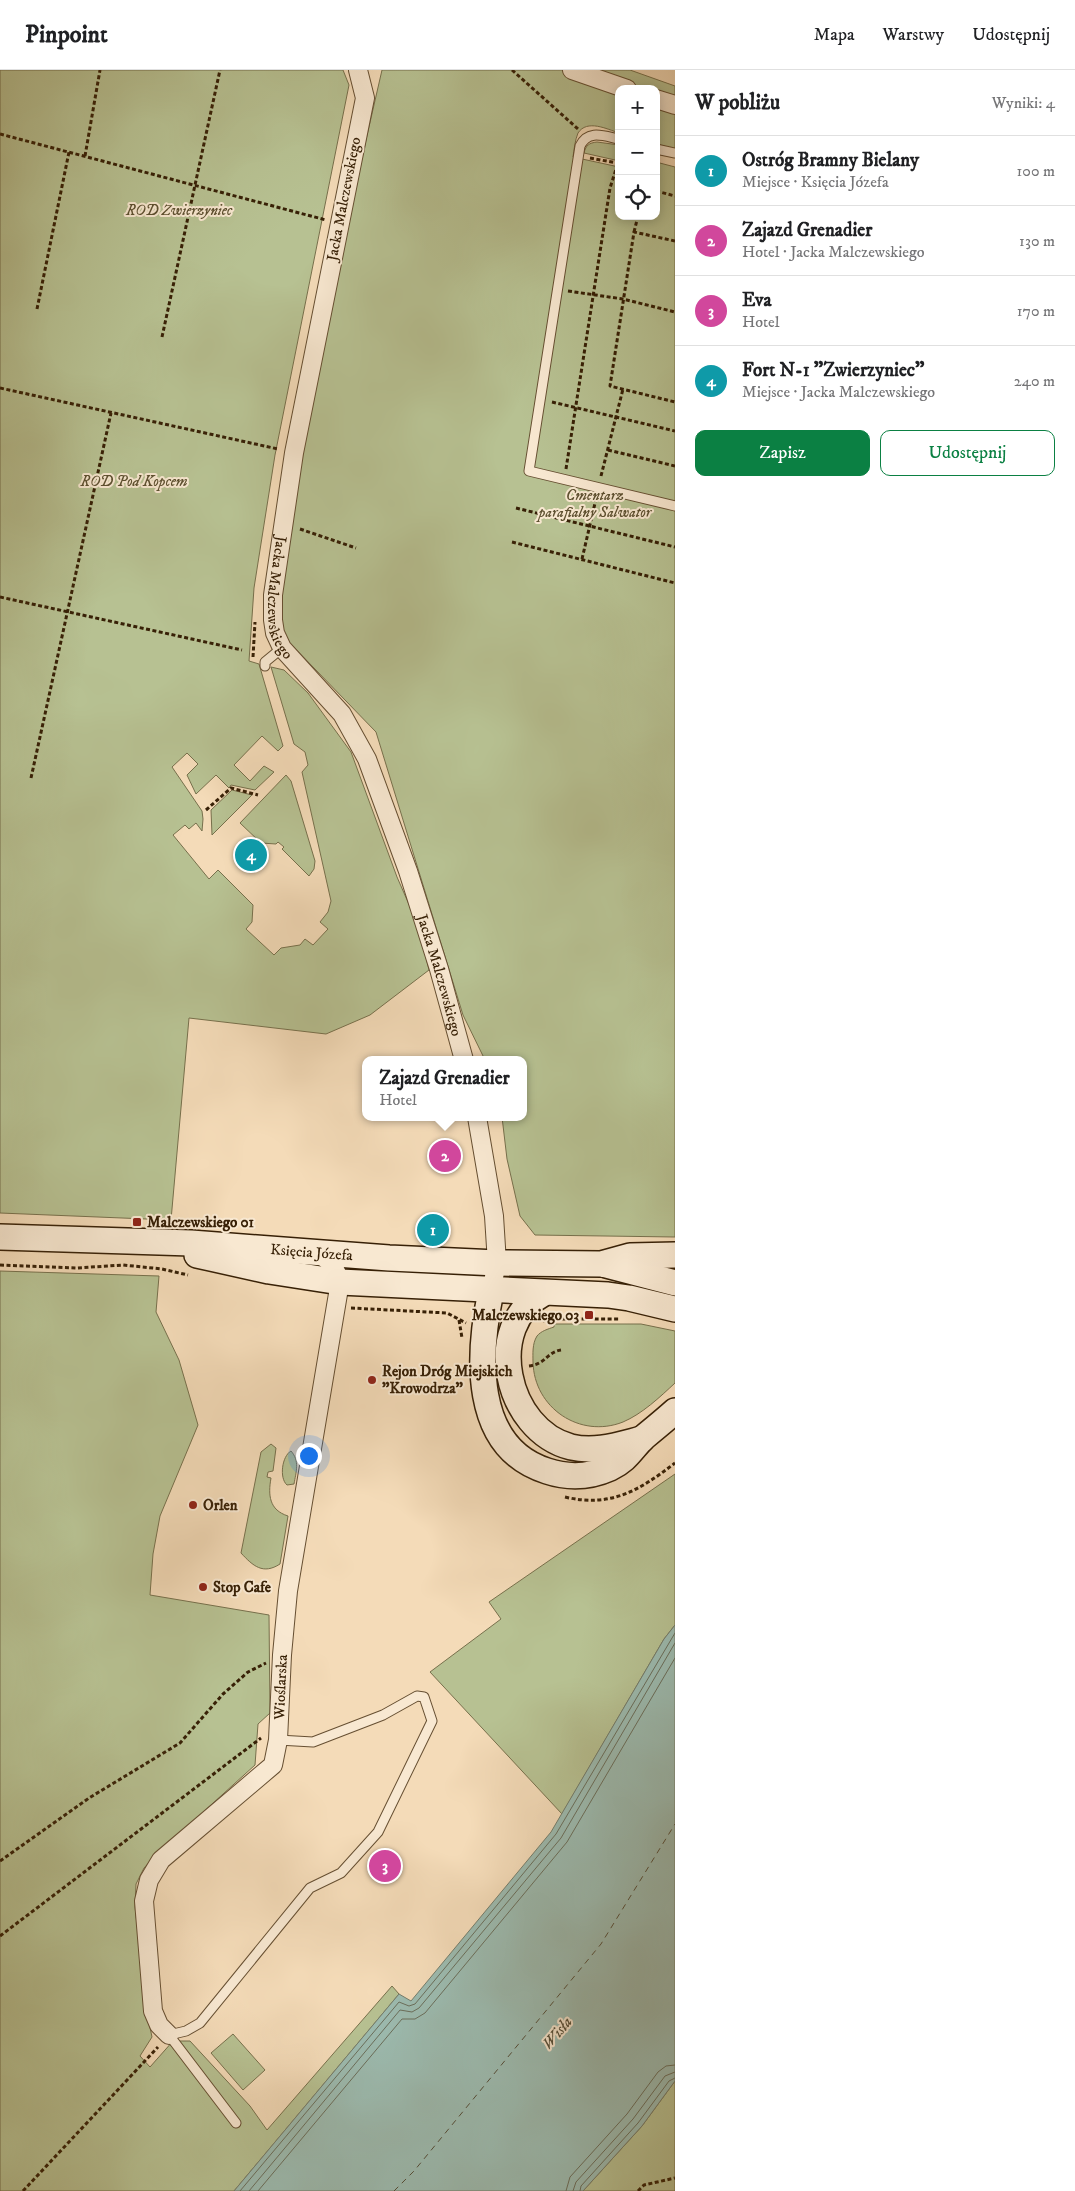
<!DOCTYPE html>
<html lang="pl">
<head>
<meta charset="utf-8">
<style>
	:root { --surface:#fff; --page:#f6f6f6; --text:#202124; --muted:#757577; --line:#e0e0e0; --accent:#0b8043 }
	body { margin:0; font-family:"IM FELL DW Pica",serif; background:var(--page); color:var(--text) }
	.controls { position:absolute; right:15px; top:15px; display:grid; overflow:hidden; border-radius:10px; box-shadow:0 2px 12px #0003 }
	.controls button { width:45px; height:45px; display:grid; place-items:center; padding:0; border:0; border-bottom:1px solid var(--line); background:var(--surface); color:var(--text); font:25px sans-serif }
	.you { position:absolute; left:308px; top:1385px; width:18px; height:18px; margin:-12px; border:4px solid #fff; border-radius:50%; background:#1a73e8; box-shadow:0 0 0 8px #1a73e833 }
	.badge { display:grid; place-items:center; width:32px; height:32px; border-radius:50%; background:var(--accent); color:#fff; font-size:16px; font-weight:700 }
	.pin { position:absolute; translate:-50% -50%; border:2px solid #fff; box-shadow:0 1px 5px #0006 }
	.popup { position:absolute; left:362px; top:986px; width:165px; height:65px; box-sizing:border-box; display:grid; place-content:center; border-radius:10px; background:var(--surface); filter:drop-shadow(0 1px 4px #0005); font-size:16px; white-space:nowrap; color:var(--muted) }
	.popup b { font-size:19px; color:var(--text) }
	.popup::after { content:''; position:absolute; left:50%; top:100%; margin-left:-10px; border:10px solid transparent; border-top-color:var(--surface) }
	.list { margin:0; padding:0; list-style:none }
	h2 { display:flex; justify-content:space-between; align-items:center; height:65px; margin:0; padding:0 20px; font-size:21px }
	h2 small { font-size:16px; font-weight:400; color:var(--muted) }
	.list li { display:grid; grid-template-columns:32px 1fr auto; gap:15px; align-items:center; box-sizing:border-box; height:70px; padding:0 20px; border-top:1px solid var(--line) }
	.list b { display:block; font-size:19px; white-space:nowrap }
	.list p { margin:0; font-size:16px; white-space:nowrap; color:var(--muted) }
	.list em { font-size:16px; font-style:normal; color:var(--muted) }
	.actions { display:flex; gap:10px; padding:15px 20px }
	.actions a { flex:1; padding:11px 0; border:1px solid var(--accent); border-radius:10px; text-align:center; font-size:18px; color:var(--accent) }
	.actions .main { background:var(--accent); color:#fff }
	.icon { flex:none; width:28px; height:28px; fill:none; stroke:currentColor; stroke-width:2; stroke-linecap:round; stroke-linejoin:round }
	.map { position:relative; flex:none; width:675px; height:2121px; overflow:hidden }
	header { display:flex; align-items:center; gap:30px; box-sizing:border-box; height:70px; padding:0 25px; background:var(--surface); border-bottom:1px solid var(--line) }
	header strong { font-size:24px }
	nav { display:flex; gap:28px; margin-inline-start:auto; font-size:18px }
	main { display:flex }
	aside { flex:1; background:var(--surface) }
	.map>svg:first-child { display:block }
</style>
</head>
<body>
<header>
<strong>Pinpoint</strong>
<nav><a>Mapa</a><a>Warstwy</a><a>Udostępnij</a></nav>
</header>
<main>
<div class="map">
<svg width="675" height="2121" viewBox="0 0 675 2121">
	<rect width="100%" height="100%" fill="#f4dbb8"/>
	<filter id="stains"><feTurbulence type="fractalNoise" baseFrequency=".004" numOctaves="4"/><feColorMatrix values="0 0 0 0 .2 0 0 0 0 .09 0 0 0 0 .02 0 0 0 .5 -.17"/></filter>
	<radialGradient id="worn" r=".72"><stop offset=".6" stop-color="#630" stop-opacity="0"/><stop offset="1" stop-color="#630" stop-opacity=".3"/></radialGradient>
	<g fill="#b7c192" stroke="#77704c">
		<path d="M0 0H343L349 15 275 385 254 518 249 591 259 594 283 676 278 681 262 666 234 695 250 711 264 696 274 702 255 720 231 715 229 718 216 705 196 724 187 705 198 694 187 683 172 697 202 741 203 749 202 761 196 753 189 759 185 755 173 765 209 809 218 800 253 835 252 852 246 859 274 885 281 878 300 875 305 869 313 875 328 859 320 852 328 842 331 831 302 702 308 695 305 682 294 674 271 597 284 600 308 623 351 682 397 807 418 855 429 900 370 945 326 964 189 948 171 1150 0 1143Z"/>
		<path d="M382 0H630L675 16V79L656 74V19H619V63C607 59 587 49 578 63 575 70 574 80 573 87L619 97V146H656V92L675 97V1167L535 1165 520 1146 507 1089 502 1047H524V990H485L463 945 376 662 283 566 280 533 304 367 349 144Z"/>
		<path d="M597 72 619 75V87L615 90 584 83C586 75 589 73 597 72Z"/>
		<path d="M286 705 291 711 315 791 314 799 309 806 282 779 284 777 278 772 276 774 261 773 240 753Z"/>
		<path d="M232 720 252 725 212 765 211 740Z"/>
		<path d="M0 1201 159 1206 156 1242 179 1290 198 1355 160 1446 153 1484 150 1525 269 1545 270 1643 258 1654 255 1695 158 1783 144 1798 136 1814 135 1837 147 1943 152 1967 140 1986 150 1997 173 1971H190L250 2036 267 2060 392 1916 399 1924 234 2121H0Z"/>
		<path d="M554 1254H641L675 1261V1313C660 1327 642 1344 623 1352 580 1369 534 1338 533 1292 533 1284 532 1274 537 1266 541 1261 548 1259 554 1257Z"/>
		<path d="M271 1374 276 1378 273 1401 268 1402 267 1407 271 1408C268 1425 269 1440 288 1446L280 1494C263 1505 253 1496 241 1483L261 1382Z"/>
		<path d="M291 1381C300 1391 296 1402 294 1414L287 1415C279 1408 282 1386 291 1381Z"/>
		<path d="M675 1404V1555L664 1569 562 1744 430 1602 501 1549 489 1532Z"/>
		<path d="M233 1964 265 2000 243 2020 211 1983Z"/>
		<path d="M675 2011V2121H583L642 2056Z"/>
	</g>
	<path fill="#9cbbb0" stroke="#747d6c" d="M675 1555V2011L642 2056 583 2121H234L399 1924 411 1931 551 1762 664 1569Z"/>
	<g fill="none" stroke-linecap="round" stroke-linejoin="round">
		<g stroke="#6a6e5b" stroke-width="1">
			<path d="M240 2121 399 1932 409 1936 415 1934 556 1764 675 1563"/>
			<path d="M249 2121 400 1940 412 1942 419 1938 561 1768 675 1573"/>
			<path d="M258 2121 402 1949H415L425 1943 567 1772 675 1588"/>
			<path d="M566 2121 570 2107 627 2044 658 2002 666 1996 675 1995"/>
			<path d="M573 2121 576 2112 633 2049 665 2006 675 2002"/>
			<path d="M580 2121 581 2116 638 2053 669 2011 675 2008"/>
		</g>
		<path stroke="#554e39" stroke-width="1" stroke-dasharray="6 5" stroke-linecap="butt" d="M394 2121 414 2101 601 1874 675 1754"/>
		<g stroke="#664f32" stroke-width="11">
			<g id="lane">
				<path d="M619 69C604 66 588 59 580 76L529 401 675 436"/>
				<path d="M656 79 675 83"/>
				<path d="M265 596V592L282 578"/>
				<path d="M236 2053 169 1965 186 1961 200 1953 310 1818 341 1803 378 1762 432 1651 424 1627 417 1626 383 1645 313 1672 278 1670"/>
			</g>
		</g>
		<g stroke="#664f32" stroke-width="20">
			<g id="street">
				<path id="s1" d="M358 0 365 28 294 383 273 525V550L275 563 282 578 342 644 367 689 408 801 439 899 464 990"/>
				<path d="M572 0 627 19"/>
				<path d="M656 29 675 35"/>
				<path d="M477 1047 494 1146 497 1193 491 1221"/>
				<path id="s2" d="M169 1965 159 1955 153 1941 144 1831 149 1810 161 1790 273 1695 278 1670 282 1585 288 1521 340 1212C336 1197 328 1189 315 1181"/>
			</g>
		</g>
		<g stroke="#372006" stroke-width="28">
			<g id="secondary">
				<path id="s3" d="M0 1167 191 1173 389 1188 497 1193 601 1194 630 1186 675 1185"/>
				<path d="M197 1185 269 1201 340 1212 608 1225 629 1228 675 1239"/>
				<path d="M606 1195 675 1213"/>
				<path d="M491 1221C478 1283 471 1377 547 1401 568 1408 590 1407 610 1398 627 1390 631 1380 643 1368 654 1359 665 1350 675 1341"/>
				<path d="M544 1223C483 1255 505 1360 571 1377 595 1383 618 1375 642 1369"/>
			</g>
		</g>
		<g stroke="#372006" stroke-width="3" stroke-dasharray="4 2.5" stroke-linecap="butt">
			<path d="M512 0 578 59"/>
			<path d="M0 64 326 150"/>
			<path d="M85 86 100 0"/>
			<path d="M590 88 617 93"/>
			<path d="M656 121 675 126"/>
			<path d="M634 162 638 146"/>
			<path d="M675 171 634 162 610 316 675 332"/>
			<path d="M568 221 623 229 675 242"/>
			<path d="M37 239 69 82"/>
			<path d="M162 267 220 0"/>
			<path d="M0 318 278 379"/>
			<path d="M552 332 675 361"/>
			<path d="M608 380 675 396"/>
			<path d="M566 399 610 118 619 90"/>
			<path d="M601 406 623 319"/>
			<path d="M516 438 675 477"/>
			<path d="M300 459 356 478"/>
			<path d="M512 472 675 513"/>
			<path d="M582 489 596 429"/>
			<path d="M0 527 242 580"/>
			<path d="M253 587 255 552"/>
			<path d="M31 708 111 343"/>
			<path d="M206 740 231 718 258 725"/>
			<path d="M0 1195 77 1198 123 1195 162 1199 188 1205"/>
			<path d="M351 1238 447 1243 466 1253"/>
			<path d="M459 1250 462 1268"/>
			<path d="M543 1251 548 1249H619"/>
			<path d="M529 1296C546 1294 547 1282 561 1280"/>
			<path d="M565 1427C611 1438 640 1420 675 1393"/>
			<path d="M0 1791 89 1728 180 1673 223 1624 248 1602 266 1593"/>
			<path d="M0 1866 261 1668"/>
			<path d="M23 2121 158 1977"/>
			<path d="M638 2121 644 2115 675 2108"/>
		</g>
		<use href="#lane" stroke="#f8e8d1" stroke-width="9"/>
		<use href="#street" stroke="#f8e8d1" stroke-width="18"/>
		<use href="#secondary" stroke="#f8e8d1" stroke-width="25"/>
	</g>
	<g fill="#8f2418" stroke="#f8e8d1" stroke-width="2">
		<rect x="132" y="1147" width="10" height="10" rx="2.5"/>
		<rect x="584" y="1240" width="10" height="10" rx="2.5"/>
		<circle cx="372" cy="1310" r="5"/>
		<circle cx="193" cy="1435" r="5"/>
		<circle cx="203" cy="1517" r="5"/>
	</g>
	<g text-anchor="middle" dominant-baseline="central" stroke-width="4" stroke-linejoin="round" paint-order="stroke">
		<g font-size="15" fill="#372006" stroke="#f8e8d1">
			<text transform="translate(344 129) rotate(-79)">Jacka Malczewskiego</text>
			<text stroke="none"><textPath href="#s1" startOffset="538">Jacka Malczewskiego</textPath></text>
			<text stroke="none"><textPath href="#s1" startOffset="958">Jacka Malczewskiego</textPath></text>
			<text stroke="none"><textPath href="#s3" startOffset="312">Księcia Józefa</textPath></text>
			<text stroke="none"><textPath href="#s2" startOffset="410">Wioślarska</textPath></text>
		</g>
		<g font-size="15" font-style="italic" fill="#5d5030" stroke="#f8e8d1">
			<text x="179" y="140">ROD Zwierzyniec</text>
			<text x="134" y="411">ROD Pod Kopcem</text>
			<text x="595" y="425">Cmentarz<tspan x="595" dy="17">parafialny Salwator</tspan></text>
		</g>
		<g font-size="15" font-weight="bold" fill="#372006" stroke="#f8e8d1" text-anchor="start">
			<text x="147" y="1152">Malczewskiego 01</text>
			<text x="579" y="1245" text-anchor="end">Malczewskiego 03</text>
			<text x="382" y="1301">Rejon Dróg Miejskich<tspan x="382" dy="17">"Krowodrza"</tspan></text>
			<text x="203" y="1435">Orlen</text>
			<text x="213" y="1517">Stop Cafe</text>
		</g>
		<g font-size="16" font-style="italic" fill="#554e39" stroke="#f8e8d1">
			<text transform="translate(557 1963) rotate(-50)">Wisła</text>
		</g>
	</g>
	<rect width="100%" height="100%" filter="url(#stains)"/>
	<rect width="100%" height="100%" fill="url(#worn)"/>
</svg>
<div class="controls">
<button>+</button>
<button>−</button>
<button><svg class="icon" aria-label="locate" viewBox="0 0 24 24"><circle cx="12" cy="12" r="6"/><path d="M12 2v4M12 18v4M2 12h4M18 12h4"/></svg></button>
</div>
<div class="you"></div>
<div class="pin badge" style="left:433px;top:1160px;background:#0f9aa8">1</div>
<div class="pin badge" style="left:445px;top:1086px;background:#d1479c">2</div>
<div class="popup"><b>Zajazd Grenadier</b>Hotel</div>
<div class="pin badge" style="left:385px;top:1796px;background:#d1479c">3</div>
<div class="pin badge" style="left:251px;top:785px;background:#0f9aa8">4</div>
</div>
<aside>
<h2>W pobliżu<small>Wyniki: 4</small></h2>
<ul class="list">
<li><span class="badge" style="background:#0f9aa8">1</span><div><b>Ostróg Bramny Bielany</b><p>Miejsce · Księcia Józefa</p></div><em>100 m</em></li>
<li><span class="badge" style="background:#d1479c">2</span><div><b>Zajazd Grenadier</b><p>Hotel · Jacka Malczewskiego</p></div><em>130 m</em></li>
<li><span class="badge" style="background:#d1479c">3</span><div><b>Eva</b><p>Hotel</p></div><em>170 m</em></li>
<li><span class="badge" style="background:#0f9aa8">4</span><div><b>Fort N-1 &quot;Zwierzyniec&quot;</b><p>Miejsce · Jacka Malczewskiego</p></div><em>240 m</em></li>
</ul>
<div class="actions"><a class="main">Zapisz</a><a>Udostępnij</a></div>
</aside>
</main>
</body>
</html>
